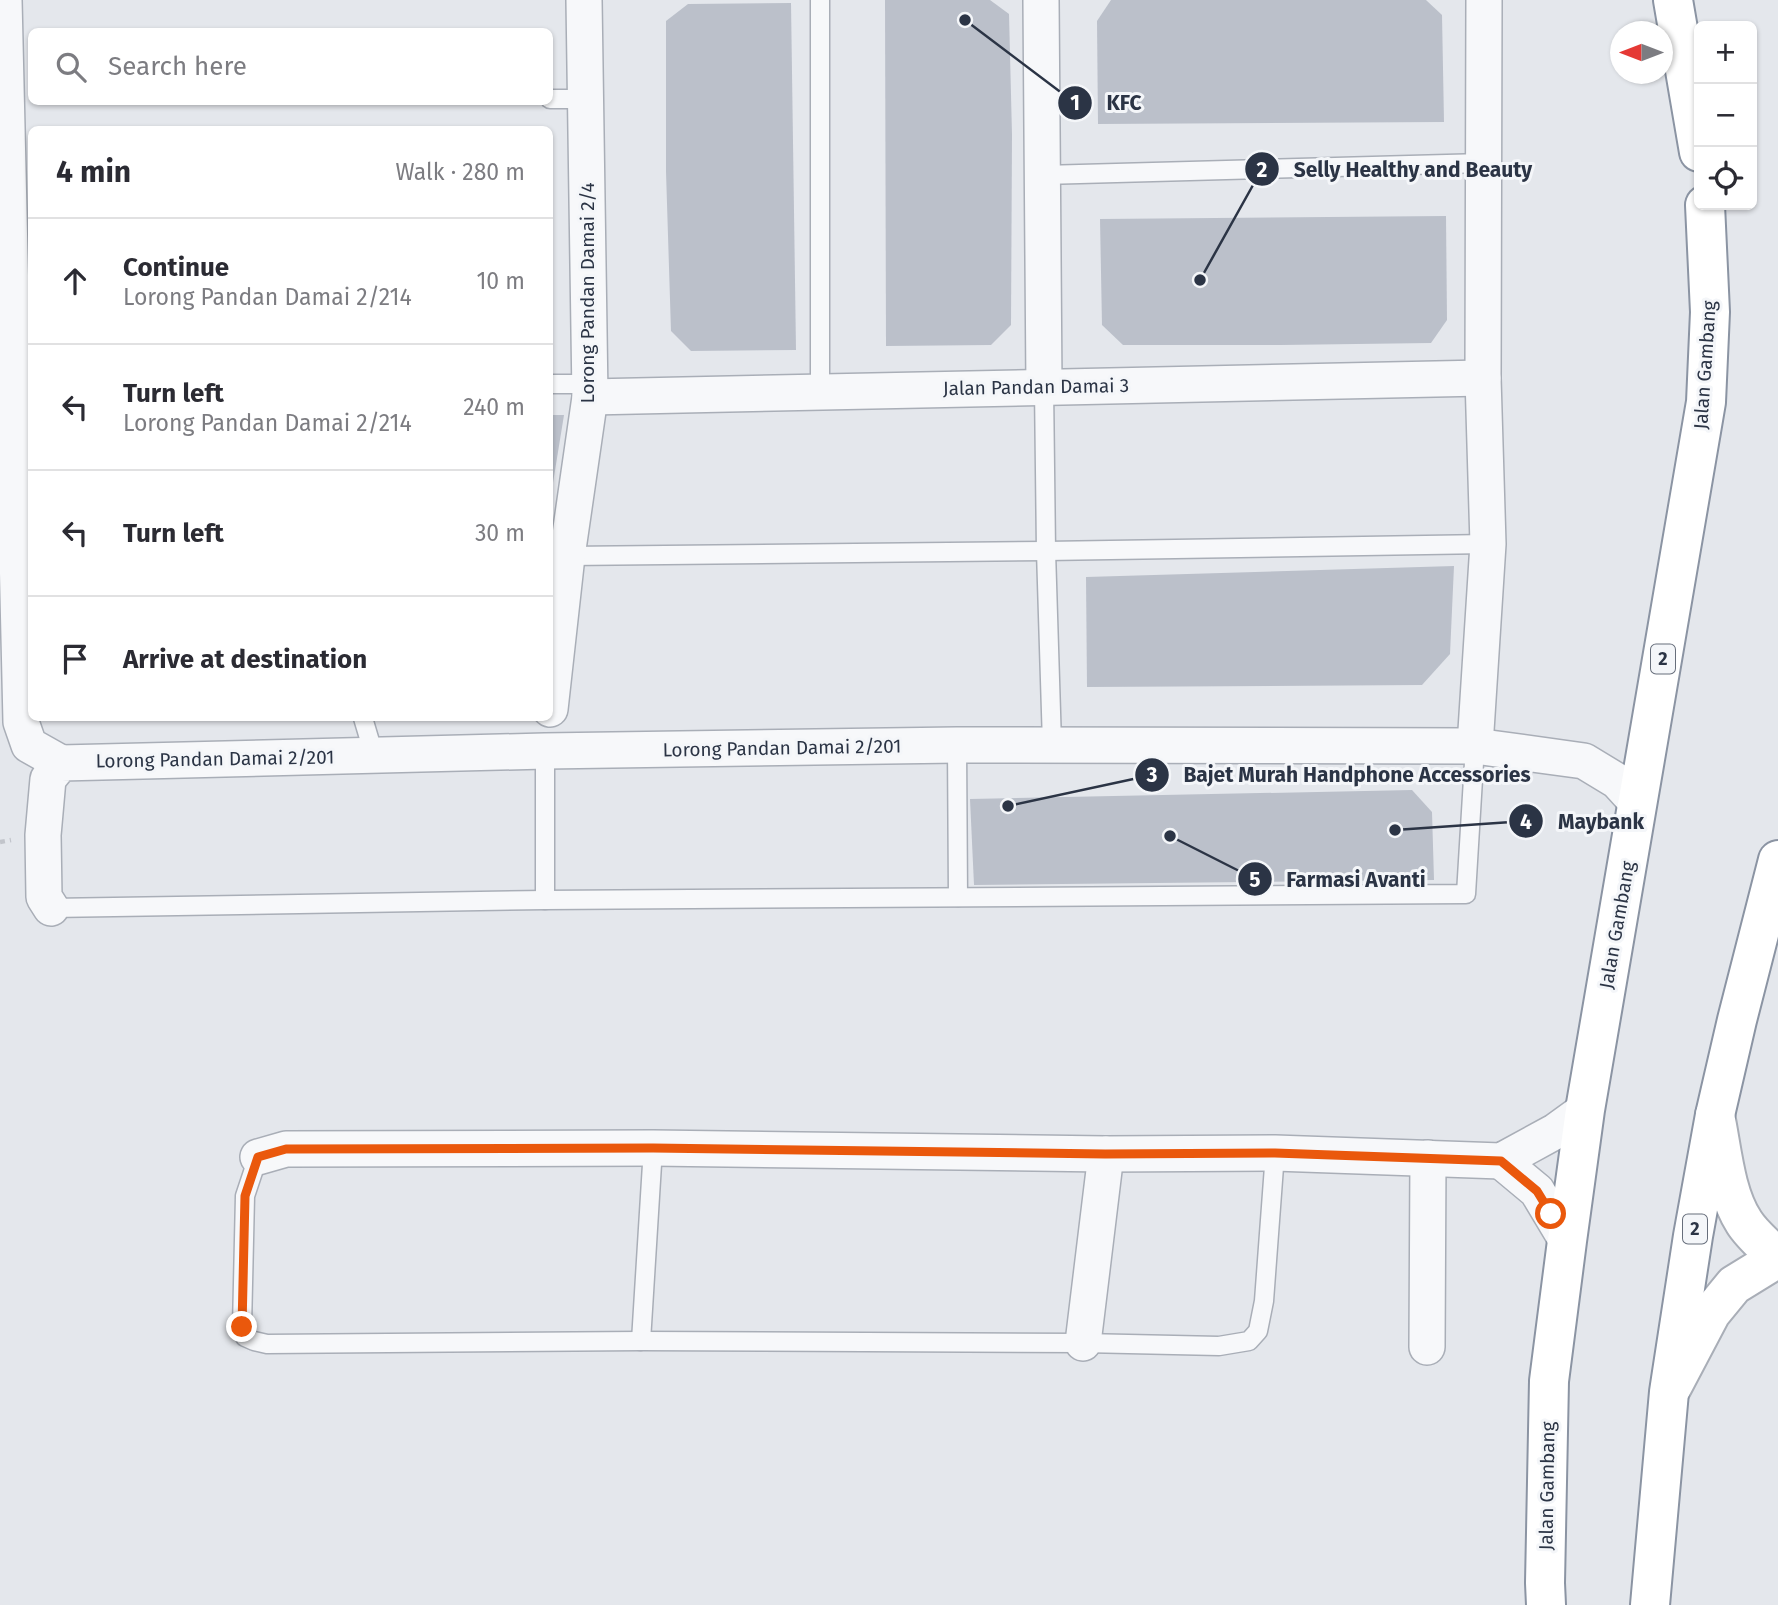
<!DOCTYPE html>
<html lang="en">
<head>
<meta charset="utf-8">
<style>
	:root { --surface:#fff; --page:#f2f2f3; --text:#2b2b33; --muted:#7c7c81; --line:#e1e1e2 }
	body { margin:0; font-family:"Fira Sans",sans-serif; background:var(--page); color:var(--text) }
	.controls { position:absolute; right:21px; top:21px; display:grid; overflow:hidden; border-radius:10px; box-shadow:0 2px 5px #0004 }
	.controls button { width:63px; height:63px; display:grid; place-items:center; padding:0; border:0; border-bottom:2px solid var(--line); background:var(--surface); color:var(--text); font:35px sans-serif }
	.compass { position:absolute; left:1610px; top:21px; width:63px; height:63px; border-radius:50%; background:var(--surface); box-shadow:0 2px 5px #0004; rotate:270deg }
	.stop { position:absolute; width:21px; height:21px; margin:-16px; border:5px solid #ea580c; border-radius:50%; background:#fff }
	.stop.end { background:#ea580c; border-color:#fff; box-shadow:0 2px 7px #0008 }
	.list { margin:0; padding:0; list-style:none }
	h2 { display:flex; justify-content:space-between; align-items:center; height:91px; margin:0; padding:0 28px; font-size:30px }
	h2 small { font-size:23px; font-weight:400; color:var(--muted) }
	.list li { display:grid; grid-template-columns:46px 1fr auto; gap:21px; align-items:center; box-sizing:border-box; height:126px; padding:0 28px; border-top:2px solid var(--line) }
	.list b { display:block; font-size:26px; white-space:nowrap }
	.list p { margin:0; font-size:23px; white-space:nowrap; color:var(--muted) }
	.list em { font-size:23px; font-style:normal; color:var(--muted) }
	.icon { flex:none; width:38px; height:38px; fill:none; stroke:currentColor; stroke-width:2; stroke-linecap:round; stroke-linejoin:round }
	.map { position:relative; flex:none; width:1778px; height:1605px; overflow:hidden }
	.search { position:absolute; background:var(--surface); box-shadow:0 2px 5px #0004; left:28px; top:28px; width:525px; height:77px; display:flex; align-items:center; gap:18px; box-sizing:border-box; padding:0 24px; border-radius:10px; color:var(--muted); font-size:26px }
	.panel { position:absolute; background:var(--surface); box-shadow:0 2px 5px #0004; left:28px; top:126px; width:525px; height:595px; border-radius:10px }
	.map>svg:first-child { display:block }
</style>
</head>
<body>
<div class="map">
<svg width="1778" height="1605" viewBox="0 0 1778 1605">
	<rect width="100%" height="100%" fill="#e4e7ec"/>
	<g fill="#bbc0ca">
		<path d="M885 0H990L1009 14 1012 135 1011 325 991 345 886 346Z"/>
		<path d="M1111 0H1426L1442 15 1444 122 1098 124 1097 21Z"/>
		<path d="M791 3 796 350 691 351 671 331 666 172V21L688 4Z"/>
		<path d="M1446 216 1447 320 1431 343 1281 345H1123L1102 325 1100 219Z"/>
		<path d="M550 415H564L551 495H550Z"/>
		<path d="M1454 566 1450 654 1422 685 1087 687 1086 577Z"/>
		<path d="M1412 790 1432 812 1434 880 974 885 970 799Z"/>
	</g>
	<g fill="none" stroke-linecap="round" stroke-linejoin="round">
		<g stroke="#a9aeb7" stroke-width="21">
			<g id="lane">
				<path d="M820 0V392"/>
				<path d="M550 99H585"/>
				<path d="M1043 175 1484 163"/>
				<path d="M550 384H589"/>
				<path d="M1044 387 1046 551 1052 744"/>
				<path d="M567 556 1046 551 1488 544"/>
				<path d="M363 718 374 755"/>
				<path d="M957 745 958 897"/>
				<path d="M545 751V900"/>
				<path d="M51 908 545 900 1466 894 1475 746"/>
				<path d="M258 1157 245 1196 242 1327 245 1337 254 1341 267 1344 641 1341 1083 1343 1219 1346 1249 1341 1258 1331 1264 1301 1275 1153"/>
				<path d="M641 1341 653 1148"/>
			</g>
		</g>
		<g stroke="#a9aeb7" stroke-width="38">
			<g id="street">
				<path d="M4 0 21 722 29 745 61 763"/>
				<path d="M1041 0 1044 387"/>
				<path d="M590 397 1483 378"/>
				<path d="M550 709 567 556 590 397 584 0"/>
				<path d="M1475 746 1488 544 1483 378 1484 0"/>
				<path d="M51 908 44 897 43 835 48 779 61 763 545 751 957 745 1475 746 1584 761 1617 781 1638 804"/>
				<path d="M258 1157 286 1149 653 1148 1106 1154 1275 1153 1501 1161 1556 1131 1585 1110"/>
				<path d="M1501 1161 1537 1191 1567 1241"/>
				<path d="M1083 1343 1106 1154"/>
				<path d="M1427 1347 1428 1158"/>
			</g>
		</g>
		<g stroke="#a9aeb7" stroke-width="42">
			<g id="secondary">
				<path d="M1715 1115C1722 1149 1725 1193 1744 1222 1752 1235 1767 1247 1778 1258"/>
				<path d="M1672 1387 1711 1313 1734 1285 1778 1258"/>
			</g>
		</g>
		<g stroke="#8b94a3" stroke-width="42">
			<g id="highway">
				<path d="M1673 0 1699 152"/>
				<path d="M1546 1605 1545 1583 1549 1381 1567 1241 1585 1110 1706 402 1710 312 1705 205"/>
				<path d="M1650 1605 1669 1392 1693 1236 1715 1115 1737 1020 1778 860"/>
			</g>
		</g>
		<path stroke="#c2c5cb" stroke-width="4.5" stroke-dasharray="5 5" stroke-linecap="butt" d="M0 842 11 840"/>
		<use href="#lane" stroke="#f7f8fa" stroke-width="18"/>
		<use href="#street" stroke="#f7f8fa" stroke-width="35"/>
		<use href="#secondary" stroke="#fff" stroke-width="38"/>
		<use href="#highway" stroke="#fff" stroke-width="38"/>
	</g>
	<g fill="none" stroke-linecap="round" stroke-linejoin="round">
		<path stroke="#ea580c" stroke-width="9" d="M242 1327 245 1196 258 1157 286 1149 653 1148 1105 1154 1275 1153 1501 1161 1537 1191 1551 1214"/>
	</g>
	<g text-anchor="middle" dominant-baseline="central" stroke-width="6" stroke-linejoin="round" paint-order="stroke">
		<g fill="#f4f6f9" stroke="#676e7b" stroke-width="2">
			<rect x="1651" y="644.5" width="24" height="29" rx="5"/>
			<rect x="1683" y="1214.5" width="24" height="29" rx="5"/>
		</g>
		<g font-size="18" font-weight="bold" fill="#2b3445">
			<text x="1663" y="659">2</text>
			<text x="1695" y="1229">2</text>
		</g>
		<g font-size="19" fill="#2b3445" stroke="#f4f6f9">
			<text transform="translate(587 293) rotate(-90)">Lorong Pandan Damai 2/4</text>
			<text transform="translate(1705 365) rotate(-86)">Jalan Gambang</text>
			<text transform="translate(1036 387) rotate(-1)">Jalan Pandan Damai 3</text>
			<text transform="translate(782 748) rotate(-1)">Lorong Pandan Damai 2/201</text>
			<text transform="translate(215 759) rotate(-1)">Lorong Pandan Damai 2/201</text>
			<text transform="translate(1617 925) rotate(-80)">Jalan Gambang</text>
			<text transform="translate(1547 1486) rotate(-89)">Jalan Gambang</text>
		</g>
	</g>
	<path fill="none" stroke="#2b3445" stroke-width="2.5" d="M965 20L1075 103M1200 280L1262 169M1008 806L1152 775M1395 830L1526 821M1170 836L1255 879"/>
	<g fill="#2b3445" stroke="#f4f6f9" stroke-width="2.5">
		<circle cx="965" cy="20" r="7"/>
		<circle cx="1200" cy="280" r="7"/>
		<circle cx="1008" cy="806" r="7"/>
		<circle cx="1395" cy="830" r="7"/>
		<circle cx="1170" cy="836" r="7"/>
		<circle cx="1075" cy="103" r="18"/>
		<circle cx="1262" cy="169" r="18"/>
		<circle cx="1152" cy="775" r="18"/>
		<circle cx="1526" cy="821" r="18"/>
		<circle cx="1255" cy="879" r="18"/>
	</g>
	<g font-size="21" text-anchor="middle" font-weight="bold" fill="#fff">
		<text x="1075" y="110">1</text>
		<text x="1262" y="177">2</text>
		<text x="1152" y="782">3</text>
		<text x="1526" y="829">4</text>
		<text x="1255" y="887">5</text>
	</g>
	<g font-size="21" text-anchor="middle" font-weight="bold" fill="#2b3445" stroke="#f4f6f9" stroke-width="6" stroke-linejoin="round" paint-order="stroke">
		<text x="1124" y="110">KFC</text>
		<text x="1413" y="177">Selly Healthy and Beauty</text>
		<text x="1357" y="782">Bajet Murah Handphone Accessories</text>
		<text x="1601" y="829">Maybank</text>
		<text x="1356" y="887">Farmasi Avanti</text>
	</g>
</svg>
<div class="controls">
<button>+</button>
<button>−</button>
<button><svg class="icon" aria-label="locate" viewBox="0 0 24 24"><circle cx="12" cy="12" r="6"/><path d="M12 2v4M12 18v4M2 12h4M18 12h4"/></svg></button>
</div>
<svg class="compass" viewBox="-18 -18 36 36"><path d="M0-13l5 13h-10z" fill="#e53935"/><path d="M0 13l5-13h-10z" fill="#7c7c81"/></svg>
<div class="stop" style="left:1551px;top:1214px"></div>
<div class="stop end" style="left:242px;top:1327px"></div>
<div class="search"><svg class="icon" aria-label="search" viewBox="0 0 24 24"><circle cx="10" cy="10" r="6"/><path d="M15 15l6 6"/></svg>Search here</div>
<section class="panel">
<h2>4 min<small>Walk · 280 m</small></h2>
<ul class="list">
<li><svg class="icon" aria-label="ahead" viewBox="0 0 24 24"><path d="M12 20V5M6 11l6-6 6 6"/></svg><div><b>Continue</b><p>Lorong Pandan Damai 2/214</p></div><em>10 m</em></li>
<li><svg class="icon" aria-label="left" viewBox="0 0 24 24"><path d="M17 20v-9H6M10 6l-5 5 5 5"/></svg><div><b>Turn left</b><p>Lorong Pandan Damai 2/214</p></div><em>240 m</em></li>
<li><svg class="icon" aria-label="left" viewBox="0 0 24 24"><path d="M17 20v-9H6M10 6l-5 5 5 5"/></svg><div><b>Turn left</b></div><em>30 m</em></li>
<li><svg class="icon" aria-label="arrive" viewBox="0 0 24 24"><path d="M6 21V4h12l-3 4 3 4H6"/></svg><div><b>Arrive at destination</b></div></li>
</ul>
</section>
</div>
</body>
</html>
